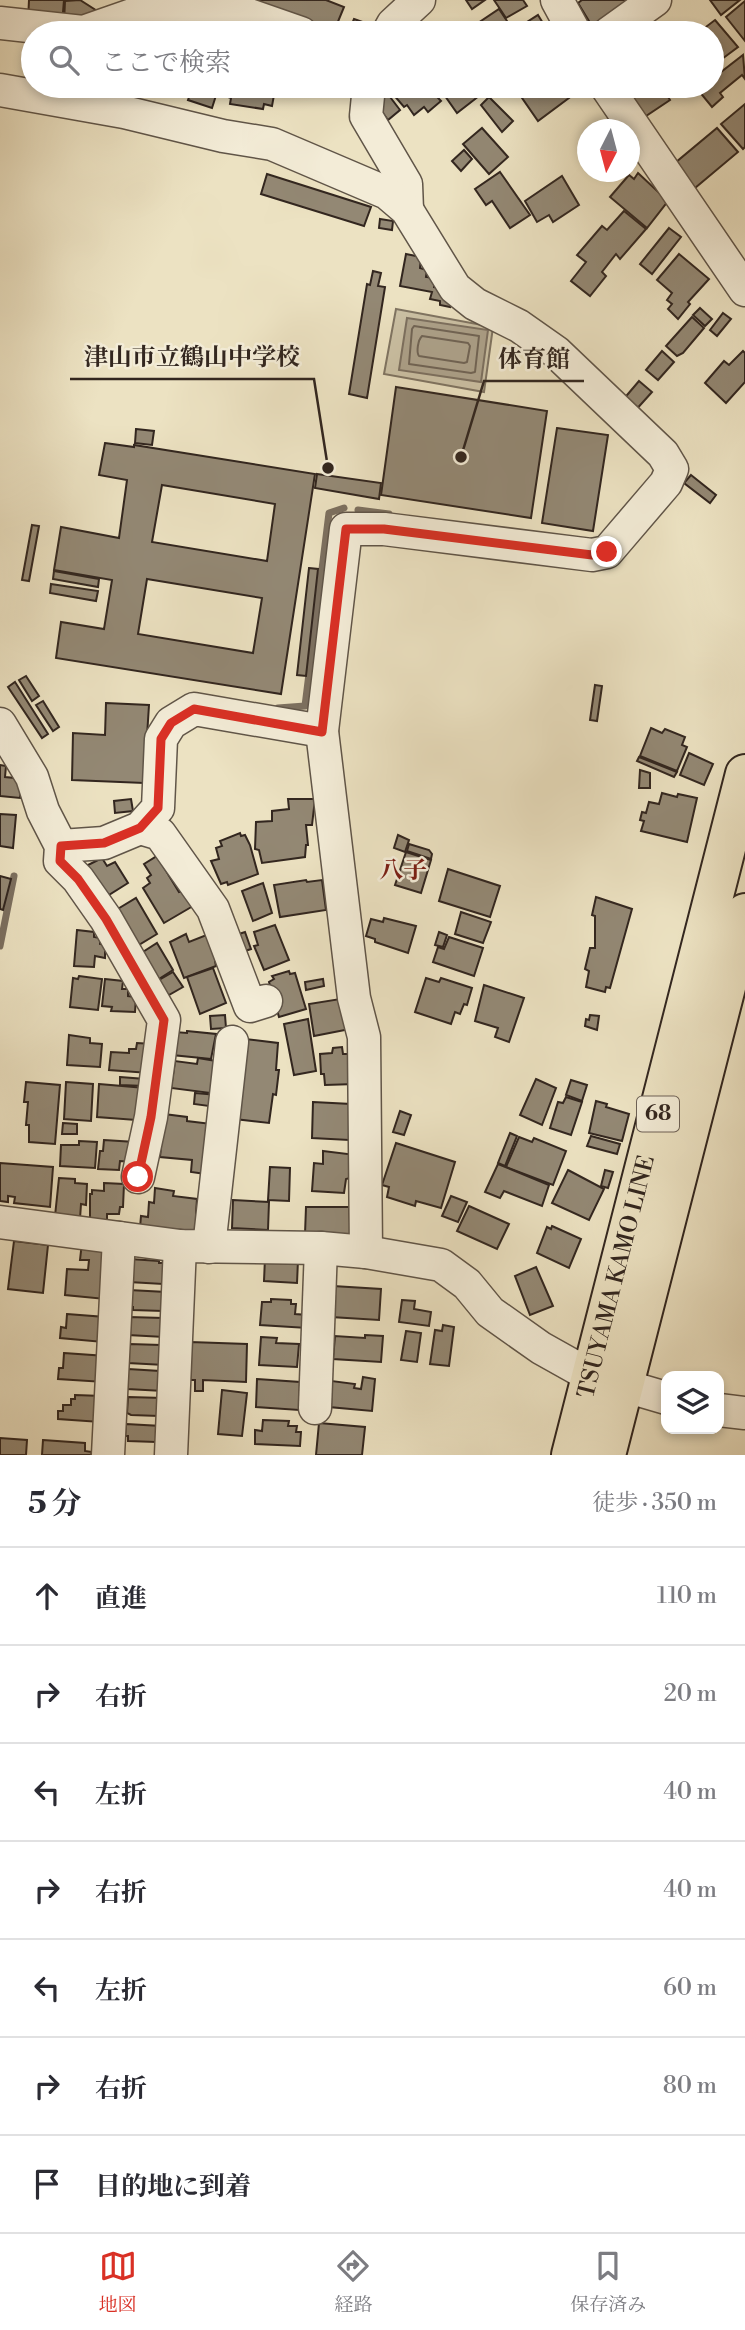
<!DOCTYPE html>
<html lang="ja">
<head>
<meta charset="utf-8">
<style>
	:root { --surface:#fff; --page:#f2f2f3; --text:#2b2b33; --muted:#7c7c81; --line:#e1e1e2; --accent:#d93025 }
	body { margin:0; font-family:"Libre Bodoni","Noto Serif JP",serif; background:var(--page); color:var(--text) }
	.controls { position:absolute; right:21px; bottom:21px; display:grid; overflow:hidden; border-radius:14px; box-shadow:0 4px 10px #0003 }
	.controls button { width:63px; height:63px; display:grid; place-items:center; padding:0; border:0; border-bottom:2px solid var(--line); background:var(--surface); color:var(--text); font:35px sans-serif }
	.compass { position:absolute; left:577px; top:119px; width:63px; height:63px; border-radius:50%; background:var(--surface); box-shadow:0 4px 10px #0003; rotate:186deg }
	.stop { position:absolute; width:21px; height:21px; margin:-16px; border:5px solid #d93025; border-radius:50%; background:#fff }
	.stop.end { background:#d93025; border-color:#fff; box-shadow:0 2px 7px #0008 }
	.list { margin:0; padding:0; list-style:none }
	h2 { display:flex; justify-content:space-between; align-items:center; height:91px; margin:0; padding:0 28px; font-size:30px }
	h2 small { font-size:23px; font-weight:400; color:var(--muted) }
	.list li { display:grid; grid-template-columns:46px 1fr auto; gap:21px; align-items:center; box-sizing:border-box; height:98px; padding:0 28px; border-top:2px solid var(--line) }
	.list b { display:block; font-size:26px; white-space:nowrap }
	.list em { font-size:23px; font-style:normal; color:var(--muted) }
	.icon { flex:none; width:38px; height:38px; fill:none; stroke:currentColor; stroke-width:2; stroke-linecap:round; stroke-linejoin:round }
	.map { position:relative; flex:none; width:745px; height:1455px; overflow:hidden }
	.search { position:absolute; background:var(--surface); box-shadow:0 4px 10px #0003; left:21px; right:21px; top:21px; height:77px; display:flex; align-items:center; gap:18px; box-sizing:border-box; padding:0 24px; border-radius:38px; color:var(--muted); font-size:26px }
	.sheet { height:777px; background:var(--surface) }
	nav { display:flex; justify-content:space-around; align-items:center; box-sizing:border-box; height:98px; border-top:2px solid var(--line); background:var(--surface); font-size:19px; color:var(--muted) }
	nav a { display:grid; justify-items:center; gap:4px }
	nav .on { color:var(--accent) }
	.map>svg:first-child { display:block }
</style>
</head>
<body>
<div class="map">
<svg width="745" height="1455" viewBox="0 0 745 1455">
	<rect width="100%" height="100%" fill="#ece2c2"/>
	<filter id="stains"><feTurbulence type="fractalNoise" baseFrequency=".00286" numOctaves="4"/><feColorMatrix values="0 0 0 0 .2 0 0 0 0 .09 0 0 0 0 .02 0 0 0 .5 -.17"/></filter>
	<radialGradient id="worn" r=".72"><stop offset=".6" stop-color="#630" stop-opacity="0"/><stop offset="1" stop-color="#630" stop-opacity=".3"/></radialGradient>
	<path fill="#ccc2a6" stroke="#7f7462" stroke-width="2" d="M396 309 493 327 484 392 384 374Z"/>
	<path fill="#ada28b" stroke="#7c7060" stroke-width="2" d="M407 318 488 330 481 382 399 370Z"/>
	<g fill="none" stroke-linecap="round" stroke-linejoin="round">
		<g stroke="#706455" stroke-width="2">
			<path d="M414 326 479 336 475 372 471 373 409 364 412 329Z"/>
			<path d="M422 336 468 343 470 346 467 362 464 363 419 356C416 352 418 340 422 336Z"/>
		</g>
		<g stroke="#7c7060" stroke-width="7">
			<path d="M358 510 389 514"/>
			<path d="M278 708 305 706 329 513 344 508"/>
			<path d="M0 946 14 876"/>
		</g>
	</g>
	<g fill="#938874" stroke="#32261f" stroke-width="2" fill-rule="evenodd">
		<path d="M29 0H64L62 24 28 21Z"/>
		<path d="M80 0 102 14 64 23 65 1Z"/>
		<path d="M258 0H326L344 7 335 29 324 25 320 33H317L257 7Z"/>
		<path d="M466 0H485L472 9Z"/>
		<path d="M494 0H523L527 6 506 18Z"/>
		<path d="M582 0H630L592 26 578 3Z"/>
		<path d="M710 0H740L721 15Z"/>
		<path d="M745 1V41L726 17Z"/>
		<path d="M499 9 509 24 495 33H485L478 23Z"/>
		<path d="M538 15 549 33H510Z"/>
		<path d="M354 19 377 27 374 33H348Z"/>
		<path d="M715 20 738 47 722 59 717 53 712 57V33H698Z"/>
		<path d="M743 55 745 79 742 75 720 93 723 97 712 107 698 90 703 86H712V79Z"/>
		<path d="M193 86H219L212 108 188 100Z"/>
		<path d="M226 86H285L283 96 274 95 272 106 264 104 263 109 230 104 231 98 225 96Z"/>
		<path d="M386 86H427L441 101 428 112 424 107 414 115 407 105 404 107Z"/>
		<path d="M438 86H485L488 89 457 113Z"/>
		<path d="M520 86H585L538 121 520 95 525 92Z"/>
		<path d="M622 86H661L670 100 640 120Z"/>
		<path d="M387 93 400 110 388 120 375 103Z"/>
		<path d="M489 97 513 121 502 132 481 105Z"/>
		<path d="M745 104V147L743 149 721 124Z"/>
		<path d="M482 128 508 157 489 174 463 144Z"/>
		<path d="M717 128 738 152 689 193 669 168Z"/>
		<path d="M464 150 472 159 461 171 452 161Z"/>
		<path d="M500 172 530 215 510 228 492 201 486 205 475 189Z"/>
		<path d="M638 173 668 201 647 228 610 197 629 175 634 179Z"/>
		<path d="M267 174 371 207 364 226 261 194Z"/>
		<path d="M562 176 579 205 553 222 549 215 537 222 525 201Z"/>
		<path d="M624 211 646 229 620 259 616 254 602 272 606 276 590 296 571 281 586 262 577 255 602 226 607 230Z"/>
		<path d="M380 219 393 221 392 230 379 228Z"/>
		<path d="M669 228 681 237 652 274 640 264Z"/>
		<path d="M406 254 421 257 420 268 427 270 426 277 434 278V287L442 288 451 297 450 307 440 305V301L430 299 432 292 400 286Z"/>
		<path d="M679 254 709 279 688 302 690 304 678 319 668 309 672 304 667 300 672 293 657 280Z"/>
		<path d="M373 271 381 273 378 286 385 287 367 398 349 394 367 284 370 285Z"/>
		<path d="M700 308 712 319 705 326 693 315Z"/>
		<path d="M723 313 731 319 717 336 710 330Z"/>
		<path d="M692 317 704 328 683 353 677 356 666 346Z"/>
		<path d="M662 351 674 362 658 380 646 370Z"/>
		<path d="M743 351 745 353V382L726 403 705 383 724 361 729 365Z"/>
		<path d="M639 381 652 392 634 412 622 401Z"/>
		<path d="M396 387 547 411 531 518 381 495Z"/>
		<path d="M557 428 608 435 593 531 542 523Z"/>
		<path d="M136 429 154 431 152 445 135 443Z"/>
		<path d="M105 443 134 447V445L315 474 281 694 56 658 61 622 104 629 112 580 54 570 61 527 119 538 127 480 99 475ZM162 485 275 504 267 561 152 542ZM147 579 262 598 253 653 138 634Z"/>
		<path d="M317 474 381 483 379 499 315 488Z"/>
		<path d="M691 475 716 495 710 503 684 483Z"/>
		<path d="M32 525 39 526 29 581 22 580Z"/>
		<path d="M309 568 318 569 306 676 297 675Z"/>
		<path d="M54 571 99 579 98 587 53 579Z"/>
		<path d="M51 584 98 591 96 601 50 593Z"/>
		<path d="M26 676 39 696 32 701 19 680Z"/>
		<path d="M15 682 48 734 42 738 8 687Z"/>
		<path d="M595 685 602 686 597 721 590 720Z"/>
		<path d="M43 701 59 727 53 731 36 705Z"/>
		<path d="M106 703 149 705 144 783 72 780 73 733 105 735Z"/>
		<path d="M651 728 662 733 665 729 685 737 682 745 687 747 677 771 640 756Z"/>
		<path d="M689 753 713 764 704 785 680 775Z"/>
		<path d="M639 757 677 772 674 777 637 761Z"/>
		<path d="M0 765 6 766 5 777 15 778 21 790 20 798 0 796Z"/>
		<path d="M640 770 650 773V788H639Z"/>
		<path d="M662 793 677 797 678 794 697 798 687 842 641 831 644 821 640 820 642 812 646 813 649 802 659 804Z"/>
		<path d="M131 799 133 811 115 813 114 801Z"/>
		<path d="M288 799H315L312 825H306L308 845H306L305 857 262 863 259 850 255 849 256 822 272 821V811L289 809Z"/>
		<path d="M0 814 16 815 13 848 0 846Z"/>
		<path d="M240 833 241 836 245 835 250 845 258 874 228 885 227 882 221 884 211 861 219 859 216 848 222 846 220 841Z"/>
		<path d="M398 835 409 840 405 852 394 848Z"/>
		<path d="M409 844 429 850 432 854 431 859 407 851Z"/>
		<path d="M406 852 431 860 421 893 395 885Z"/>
		<path d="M157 856 179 892 183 891 193 906 164 923 143 888 150 883 147 878 151 875 144 864Z"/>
		<path d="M102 858 107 866 115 862 128 883 104 898 86 866Z"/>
		<path d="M448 869 500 886 490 917 439 901Z"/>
		<path d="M0 876 11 879 3 910 0 909Z"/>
		<path d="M306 880 307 882 322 880 326 910 280 917 274 885Z"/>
		<path d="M263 883 272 913 253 921 242 891Z"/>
		<path d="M596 897 632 909 610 988 606 987 605 992 586 987 589 971 585 969 590 948H595V916L592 915Z"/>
		<path d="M136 898 157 934 137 946 116 910Z"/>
		<path d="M461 912 491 922 483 943 455 934Z"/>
		<path d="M384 918 416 926 408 953 375 942V939L366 936 371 919 383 922Z"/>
		<path d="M275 925 289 960 264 970 254 946 258 945 254 932Z"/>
		<path d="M77 930 94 932V937L100 938V944L105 945V958L95 956 94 967 74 966Z"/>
		<path d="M245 932 251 949 242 952 236 935Z"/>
		<path d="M439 932 447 935 443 947 435 945Z"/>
		<path d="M186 934 189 942 209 934 218 959 215 961 216 966 184 978 170 942Z"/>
		<path d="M449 937 483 948 474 976 433 962 438 947 444 949Z"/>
		<path d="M157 943 173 970 151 984 135 957Z"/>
		<path d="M213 968 226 1003 200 1014 187 977Z"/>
		<path d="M289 971 290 974 295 973 306 1009 279 1017 269 982 274 979 272 976Z"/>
		<path d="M173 972 183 987 160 1000 152 984Z"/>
		<path d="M79 976 102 979 98 1010 70 1007 73 978 78 979Z"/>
		<path d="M426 978 439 982 441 978 472 988 467 1005 464 1004 460 1014 455 1012 451 1024 415 1012Z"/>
		<path d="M105 979 123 981 122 989H128V996L136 997 135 1012 111 1011 112 1007 102 1006Z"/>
		<path d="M323 979 324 986 306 990 305 982Z"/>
		<path d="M484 985 524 998 509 1042 495 1037 498 1028 475 1021Z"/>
		<path d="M340 999 350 1029 314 1036 309 1004Z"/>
		<path d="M225 1015 226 1028 211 1029 210 1016Z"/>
		<path d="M590 1015 599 1016 597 1030 585 1026 586 1019 589 1020Z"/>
		<path d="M308 1019 316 1071 294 1075 284 1024Z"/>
		<path d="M187 1031 216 1034 211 1059 172 1055 175 1032 187 1033Z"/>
		<path d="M69 1035 90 1038V1043L102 1044 100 1067 67 1065Z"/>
		<path d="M245 1039 278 1043 276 1070H279L276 1095 273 1094 269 1123 235 1119Z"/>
		<path d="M137 1043 152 1044 149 1073 109 1070 111 1052 129 1053V1049H136Z"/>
		<path d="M342 1047 343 1054H354L355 1084 325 1085 324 1074H321L320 1054 332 1053 333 1048Z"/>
		<path d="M198 1058 222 1062 218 1094 171 1088 175 1061 197 1064Z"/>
		<path d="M120 1077 145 1079V1086L120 1085Z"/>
		<path d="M536 1079 556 1088 542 1125 520 1115Z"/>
		<path d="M571 1080 587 1085 582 1101 566 1095Z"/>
		<path d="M26 1082 60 1085 55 1144 29 1142V1125H26L28 1102H24Z"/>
		<path d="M66 1082 93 1084 91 1121 64 1119Z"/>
		<path d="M99 1084 145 1088 136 1120 97 1117Z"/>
		<path d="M195 1093 218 1095 216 1107 194 1104Z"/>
		<path d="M566 1097 582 1102 571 1135 550 1128 558 1102 563 1103Z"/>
		<path d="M596 1101 607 1104 606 1107 629 1114 622 1141 589 1133Z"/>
		<path d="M313 1102 351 1104 349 1140 312 1138Z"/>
		<path d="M400 1111 411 1115 404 1135 393 1132Z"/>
		<path d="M164 1114 187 1117V1121L212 1124 206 1174 191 1172 192 1160 160 1157Z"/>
		<path d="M63 1123 77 1124V1134H62Z"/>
		<path d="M510 1133 517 1136 505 1166 498 1163Z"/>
		<path d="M591 1136 620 1144 617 1154 587 1146Z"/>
		<path d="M519 1137 532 1142 534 1138 566 1151 553 1185 506 1167Z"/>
		<path d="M104 1140 135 1142 134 1162 120 1161 119 1170 98 1169 100 1151H103Z"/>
		<path d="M79 1141 97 1142 95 1168 60 1166 61 1145H79Z"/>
		<path d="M396 1143 455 1162 441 1208 416 1201 415 1206 387 1197 389 1187 382 1185Z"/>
		<path d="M323 1151 356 1155 350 1178 346 1179 344 1193 312 1191 314 1163 323 1164Z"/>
		<path d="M0 1163 53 1167 50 1207 14 1203 15 1197 8 1196V1202L0 1201Z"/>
		<path d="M498 1164 549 1185 542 1206 504 1191 500 1198 485 1192Z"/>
		<path d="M270 1167 290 1168 289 1201 268 1200Z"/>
		<path d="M568 1170 604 1189 589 1220 552 1203Z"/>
		<path d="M605 1170 613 1172 608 1188 601 1186Z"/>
		<path d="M59 1178 75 1179V1183L87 1184 86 1205 81 1204 80 1219 55 1216Z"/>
		<path d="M104 1183 124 1184 123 1207H120L119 1214H107V1221L90 1220V1194H92V1190L104 1191Z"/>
		<path d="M155 1188 174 1191 173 1196 197 1199 196 1214 203 1215 200 1231 189 1230 188 1234 140 1228 141 1216 148 1217 149 1202 154 1203Z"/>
		<path d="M451 1196 467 1202 458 1222 442 1216Z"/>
		<path d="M233 1200 269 1202 268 1230 232 1228Z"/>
		<path d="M469 1206 509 1224 497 1249 457 1231Z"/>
		<path d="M306 1207H349L350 1223H356L352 1235 305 1234Z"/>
		<path d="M552 1226 581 1239 569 1268 537 1253 547 1227 551 1229Z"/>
		<path d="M14 1241 48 1245 43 1293 8 1289Z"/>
		<path d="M82 1242 105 1245V1299L65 1295 67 1269 88 1270 89 1260H80Z"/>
		<path d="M265 1258 298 1260 297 1283 264 1281Z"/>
		<path d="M130 1259 159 1261V1263H167L163 1284 129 1282Z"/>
		<path d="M536 1267 553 1306 530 1315 515 1276Z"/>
		<path d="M333 1286 381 1289 379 1320 331 1317Z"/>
		<path d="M129 1290 166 1292 163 1311 133 1310V1307H128Z"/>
		<path d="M271 1299 291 1300V1304H296L295 1314 308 1315 307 1328 260 1325 262 1302H271Z"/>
		<path d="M402 1300 415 1301 414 1309 431 1312 429 1326 399 1322Z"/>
		<path d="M67 1314 105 1317 103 1342 60 1338 61 1327 66 1328Z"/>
		<path d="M129 1317 163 1318 164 1337 128 1335Z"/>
		<path d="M443 1325 454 1327 449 1366 430 1364 435 1330 442 1331Z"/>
		<path d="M406 1331 421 1333 417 1362 401 1360Z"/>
		<path d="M365 1335 383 1336 381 1362 333 1359 335 1336 365 1338Z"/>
		<path d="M261 1337 277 1338 276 1343 299 1344 297 1367 259 1365Z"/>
		<path d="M190 1342 247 1344 246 1382 203 1380V1391H195V1380H189Z"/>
		<path d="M129 1344 161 1345 164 1365 128 1363Z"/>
		<path d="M64 1353 106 1356 104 1382 58 1379 59 1368H63Z"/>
		<path d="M128 1369 160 1371 163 1391 127 1389Z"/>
		<path d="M363 1377 375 1379 372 1411 329 1407 332 1381 355 1384 354 1388 361 1389Z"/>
		<path d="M257 1379 300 1382 299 1410 256 1407Z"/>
		<path d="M222 1390 247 1393 242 1436 218 1434Z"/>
		<path d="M75 1395 102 1396 100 1422 58 1419V1411H63V1405H71V1399H75Z"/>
		<path d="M128 1397 163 1398 159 1416 131 1415 127 1413Z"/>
		<path d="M263 1420 289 1421 288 1426H297L296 1432H301L300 1446 255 1444V1430L262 1431Z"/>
		<path d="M319 1423 365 1427 362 1455H316Z"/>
		<path d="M126 1424 161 1426 156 1442 128 1441V1436H125Z"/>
		<path d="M0 1438 27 1440 26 1455H0Z"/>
		<path d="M43 1440 85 1443V1451L92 1452 91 1455H42Z"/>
	</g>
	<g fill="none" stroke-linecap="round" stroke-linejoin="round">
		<g stroke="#605548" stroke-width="35">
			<g id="minor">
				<path d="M557 0 575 33"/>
				<path d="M0 23 83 32 132 15 170 8 249 15 301 33"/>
				<path d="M388 33 393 24 419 0"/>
				<path d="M609 33 655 0"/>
				<path d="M369 86 366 116 406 184 407 210"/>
				<path d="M606 86 745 290"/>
				<path d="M0 90 124 112 223 136 272 144 387 193 407 210 455 288 475 304 519 326 556 352 663 454 672 469 666 483 607 552 592 555 384 529H346L322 731 354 998 364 1037 366 1252"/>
				<path d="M0 724 32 777 43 811 61 846 60 861 78 879 106 919 164 1020 151 1117 138 1177"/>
				<path d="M140 828 160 834 213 909 250 1006 266 1001"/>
				<path d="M61 846 104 843 140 828 158 808 161 739 171 723 194 709 322 731"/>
				<path d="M0 1222 180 1246 321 1248 366 1252 441 1265 467 1284 490 1312 541 1348 591 1376 666 1398"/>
				<path d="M209 1247 232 1042"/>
				<path d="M315 1408 321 1248"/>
				<path d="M719 1410 745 1413"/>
				<path d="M108 1455 119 1238"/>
				<path d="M171 1455 180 1246"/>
			</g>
		</g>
		<g stroke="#32261f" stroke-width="42">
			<g id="major">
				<path id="s1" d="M571 1455 745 774"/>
				<path d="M606 1455 745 913"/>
			</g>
		</g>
		<use href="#minor" stroke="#f3ecd7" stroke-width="32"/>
		<use href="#major" stroke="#ece2c2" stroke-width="38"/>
	</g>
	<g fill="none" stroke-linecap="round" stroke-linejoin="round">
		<path stroke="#d93025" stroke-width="9" d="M138 1177 151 1117 164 1020 106 919 78 879 60 861 61 846 104 843 140 828 158 808 161 739 171 723 194 709 322 732 346 529H384L592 555 607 552"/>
	</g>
	<g text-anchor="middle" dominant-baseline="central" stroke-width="5" stroke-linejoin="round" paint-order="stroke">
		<rect fill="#f3ecd7" stroke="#6c6156" stroke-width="2" x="637" y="1096.5" width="42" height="35" rx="5"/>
		<g font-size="21" font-weight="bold" fill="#32261f">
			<text x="658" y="1114">68</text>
		</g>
		<g font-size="23" fill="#32261f" stroke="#f3ecd7">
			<text stroke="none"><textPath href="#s1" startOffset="184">TSUYAMA KAMO LINE</textPath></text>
		</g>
		<g font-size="24" font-weight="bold" fill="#7a1f14" stroke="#f3ecd7">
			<text x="403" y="871">八子</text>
		</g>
	</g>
	<path fill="none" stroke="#32261f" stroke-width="2.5" d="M328 468L314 379H70M461 457L484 381H584"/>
	<g fill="#32261f" stroke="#f3ecd7" stroke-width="2.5">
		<circle cx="328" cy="468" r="7"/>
		<circle cx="461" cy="457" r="7"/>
	</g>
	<g font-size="24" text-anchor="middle" font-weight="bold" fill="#32261f" stroke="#f3ecd7" stroke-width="5" stroke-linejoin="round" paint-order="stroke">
		<text x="192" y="365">津山市立鶴山中学校</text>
		<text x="534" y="367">体育館</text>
	</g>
	<rect width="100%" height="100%" filter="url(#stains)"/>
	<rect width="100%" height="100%" fill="url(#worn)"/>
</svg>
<div class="controls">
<button><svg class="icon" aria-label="layers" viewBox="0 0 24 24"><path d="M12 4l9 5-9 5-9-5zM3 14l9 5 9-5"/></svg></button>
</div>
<svg class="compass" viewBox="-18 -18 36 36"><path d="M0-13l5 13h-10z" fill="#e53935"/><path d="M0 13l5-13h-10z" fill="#7c7c81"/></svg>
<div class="stop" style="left:138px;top:1177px"></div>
<div class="stop end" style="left:607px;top:552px"></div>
<div class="search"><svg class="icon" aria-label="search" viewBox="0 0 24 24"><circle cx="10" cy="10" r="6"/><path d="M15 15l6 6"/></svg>ここで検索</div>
</div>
<section class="sheet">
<h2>5 分<small>徒歩 · 350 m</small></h2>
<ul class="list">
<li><svg class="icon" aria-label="ahead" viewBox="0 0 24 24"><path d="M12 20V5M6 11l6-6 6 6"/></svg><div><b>直進</b></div><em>110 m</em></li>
<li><svg class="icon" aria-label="right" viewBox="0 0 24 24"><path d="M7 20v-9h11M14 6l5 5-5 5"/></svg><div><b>右折</b></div><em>20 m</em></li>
<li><svg class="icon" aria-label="left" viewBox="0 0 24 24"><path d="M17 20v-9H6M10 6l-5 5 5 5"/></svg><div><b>左折</b></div><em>40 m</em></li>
<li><svg class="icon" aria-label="right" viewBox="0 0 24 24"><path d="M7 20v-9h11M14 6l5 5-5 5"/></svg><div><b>右折</b></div><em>40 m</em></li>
<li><svg class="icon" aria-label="left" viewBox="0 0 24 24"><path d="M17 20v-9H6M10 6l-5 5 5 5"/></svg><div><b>左折</b></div><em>60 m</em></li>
<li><svg class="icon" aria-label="right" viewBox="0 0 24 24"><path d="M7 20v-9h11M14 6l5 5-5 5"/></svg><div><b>右折</b></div><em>80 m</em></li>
<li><svg class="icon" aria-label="arrive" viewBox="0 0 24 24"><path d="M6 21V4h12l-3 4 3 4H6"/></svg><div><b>目的地に到着</b></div></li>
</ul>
</section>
<nav>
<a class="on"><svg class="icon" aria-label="map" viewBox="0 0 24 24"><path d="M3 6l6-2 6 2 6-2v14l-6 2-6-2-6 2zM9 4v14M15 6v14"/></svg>地図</a>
<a><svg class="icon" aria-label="directions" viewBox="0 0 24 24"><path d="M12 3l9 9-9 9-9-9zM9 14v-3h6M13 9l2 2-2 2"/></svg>経路</a>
<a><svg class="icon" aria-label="saved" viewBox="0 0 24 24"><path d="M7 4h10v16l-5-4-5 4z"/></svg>保存済み</a>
</nav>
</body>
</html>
